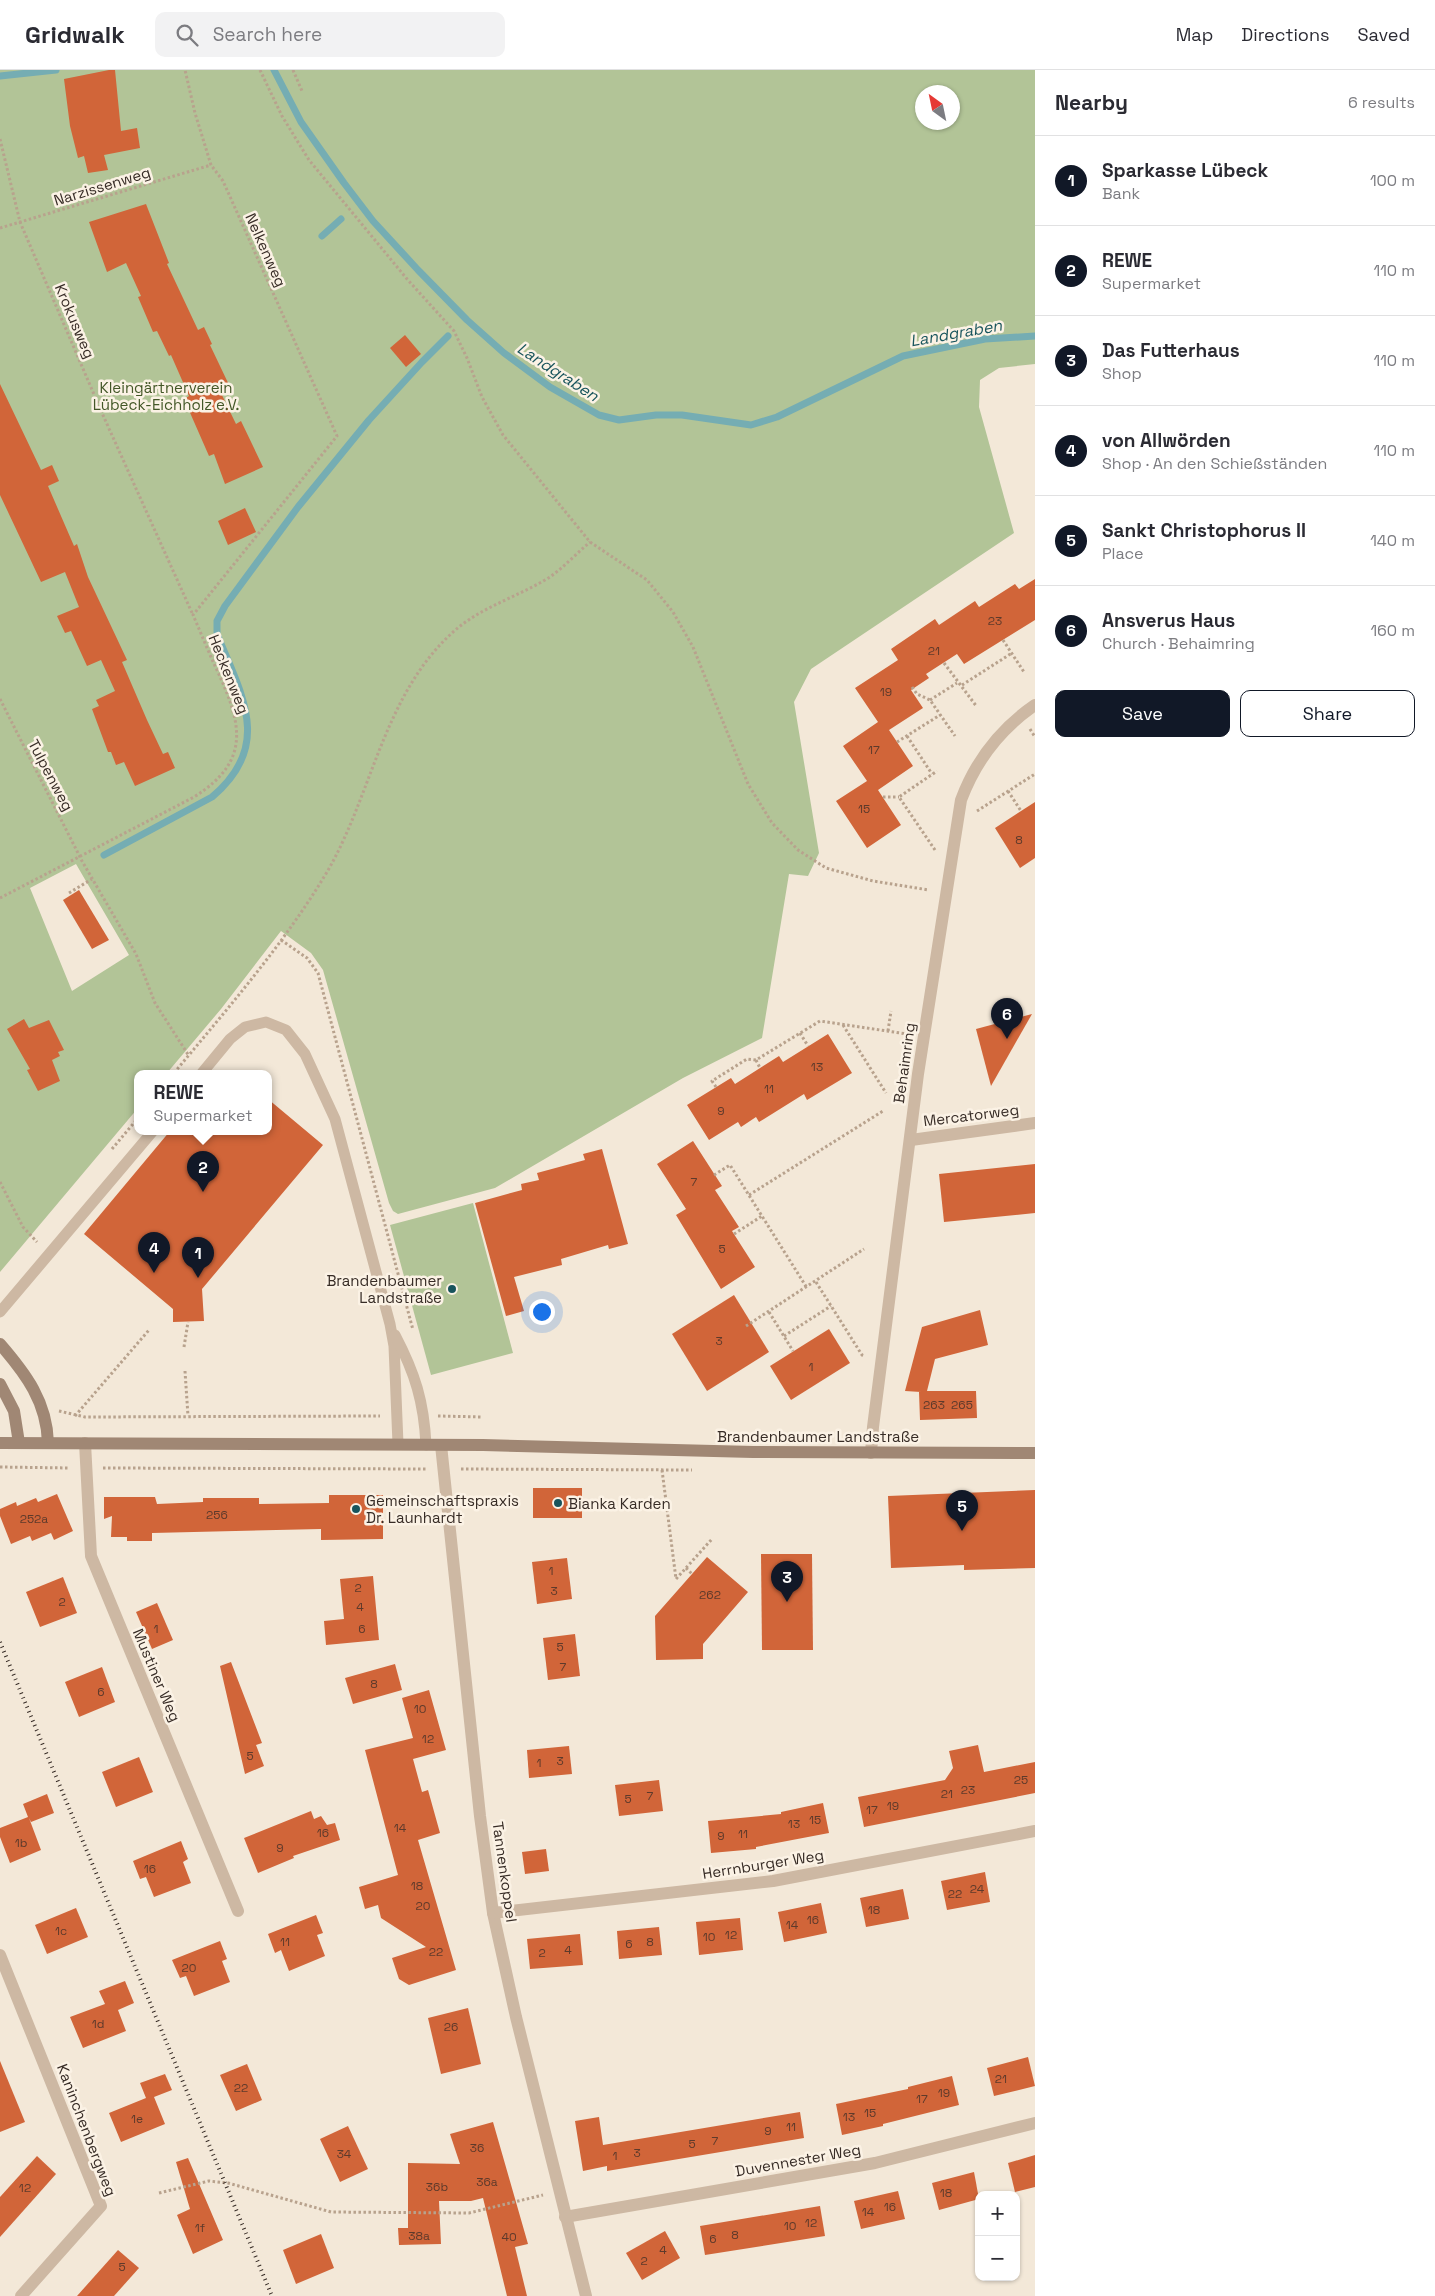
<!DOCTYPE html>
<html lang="en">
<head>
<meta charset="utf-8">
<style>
	:root { --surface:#fff; --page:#f2f2f3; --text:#2b2b33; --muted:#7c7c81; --line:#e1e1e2; --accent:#111827 }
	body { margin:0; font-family:"Space Grotesk",sans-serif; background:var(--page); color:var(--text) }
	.controls { position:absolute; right:15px; bottom:15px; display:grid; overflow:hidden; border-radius:10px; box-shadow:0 1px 4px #0004 }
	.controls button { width:45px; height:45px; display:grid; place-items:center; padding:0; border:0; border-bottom:1px solid var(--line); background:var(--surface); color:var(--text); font:25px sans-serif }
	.compass { position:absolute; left:915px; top:15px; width:45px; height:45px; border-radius:50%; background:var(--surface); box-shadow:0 1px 4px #0004; rotate:327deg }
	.you { position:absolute; left:541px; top:1241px; width:18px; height:18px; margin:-12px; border:4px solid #fff; border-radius:50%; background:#1a73e8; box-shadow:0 0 0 8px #1a73e833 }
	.badge { display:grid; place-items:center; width:32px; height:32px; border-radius:50%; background:var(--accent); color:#fff; font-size:16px; font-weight:700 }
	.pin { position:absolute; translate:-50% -41px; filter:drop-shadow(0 1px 2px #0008) }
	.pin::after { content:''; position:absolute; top:26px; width:18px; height:15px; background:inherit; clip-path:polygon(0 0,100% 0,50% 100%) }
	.popup { position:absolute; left:134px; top:1000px; width:138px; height:65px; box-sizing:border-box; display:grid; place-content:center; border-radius:10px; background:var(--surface); filter:drop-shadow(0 1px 4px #0005); font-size:16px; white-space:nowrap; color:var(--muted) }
	.popup b { font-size:19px; color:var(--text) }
	.popup::after { content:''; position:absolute; left:50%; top:100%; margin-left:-10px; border:10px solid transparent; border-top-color:var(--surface) }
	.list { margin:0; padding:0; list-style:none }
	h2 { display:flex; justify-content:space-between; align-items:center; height:65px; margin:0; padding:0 20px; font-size:21px }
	h2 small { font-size:16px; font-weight:400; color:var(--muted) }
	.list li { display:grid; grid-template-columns:32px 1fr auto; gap:15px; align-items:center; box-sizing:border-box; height:90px; padding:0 20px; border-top:1px solid var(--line) }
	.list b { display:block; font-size:19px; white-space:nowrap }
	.list p { margin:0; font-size:16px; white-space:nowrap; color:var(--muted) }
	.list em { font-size:16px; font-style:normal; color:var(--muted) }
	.actions { display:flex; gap:10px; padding:15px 20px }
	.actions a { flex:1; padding:11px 0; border:1px solid var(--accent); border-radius:10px; text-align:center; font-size:18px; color:var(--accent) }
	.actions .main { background:var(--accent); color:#fff }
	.icon { flex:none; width:28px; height:28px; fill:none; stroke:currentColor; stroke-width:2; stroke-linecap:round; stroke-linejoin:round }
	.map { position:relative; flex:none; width:1035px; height:2226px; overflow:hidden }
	header { display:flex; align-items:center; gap:30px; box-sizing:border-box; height:70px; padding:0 25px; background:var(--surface); border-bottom:1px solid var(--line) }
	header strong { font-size:24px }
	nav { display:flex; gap:28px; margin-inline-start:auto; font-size:18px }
	.search { width:350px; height:45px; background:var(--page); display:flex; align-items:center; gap:12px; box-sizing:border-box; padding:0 18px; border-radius:10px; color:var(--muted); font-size:19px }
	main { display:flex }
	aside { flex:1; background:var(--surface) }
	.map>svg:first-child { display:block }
</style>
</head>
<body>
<header>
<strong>Gridwalk</strong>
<div class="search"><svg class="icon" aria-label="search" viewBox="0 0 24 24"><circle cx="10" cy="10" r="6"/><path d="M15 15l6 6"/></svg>Search here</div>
<nav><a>Map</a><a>Directions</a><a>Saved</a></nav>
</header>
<main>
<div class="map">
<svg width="1035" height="2226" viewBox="0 0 1035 2226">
	<rect width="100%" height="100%" fill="#f3e8d8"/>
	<g fill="#b2c497" fill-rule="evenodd">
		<path d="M0 0H1035V294L999 298 980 310 979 337 1014 463 811 599 794 632 819 783 808 806 789 804 762 968 683 1008 495 1118 398 1144 393 1141 389 1133 323 900 311 883 281 861 221 939 167 1003H138V1038L0 1202ZM922 22H952V52H922ZM76 794 129 885 72 921 30 818Z"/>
		<path d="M473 1133 513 1283 431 1305 390 1155Z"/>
	</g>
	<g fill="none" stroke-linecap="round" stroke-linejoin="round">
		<g stroke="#75adb3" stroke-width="7">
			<path d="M274 0 301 52 344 113 373 151 418 200 467 250 504 283 550 317 599 345 619 350 656 345H682L751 355 777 347 903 286 985 269 1035 266"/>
			<path d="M0 6 56 0"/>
			<path d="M322 166 341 149"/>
			<path d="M104 785 212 727C274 675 241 624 217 564V551L225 536 298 437 369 350 422 292 448 266"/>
		</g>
	</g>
	<g fill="#d16539">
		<path d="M109 0H115L121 61 137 58 140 78 104 85 108 100 88 103 84 86 78 88 70 56 64 9Z"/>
		<path d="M146 134 169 193 167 194 198 260 204 257 212 274 210 275 230 317 220 321 236 354 241 351 263 397 225 414 214 384 209 386 184 329 189 326 171 285 169 286 157 261 153 262 138 227 141 226 126 193 107 202 89 152Z"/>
		<path d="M405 265 421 284 406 297 390 278Z"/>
		<path d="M0 314 41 400 52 395 59 411 48 416 74 476 77 474 88 507 127 590 122 592 147 650 163 684 168 682 175 698 135 716 124 692 116 695 111 682H108L92 639 99 636 96 630 115 621 101 590 87 596 71 561 65 563 57 546 79 537 65 502 41 512 0 425Z"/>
		<path d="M245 438 256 462 228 475 218 451Z"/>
		<path d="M1035 509V550L964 594 957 584 926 604 929 608 911 620 923 638 889 660 913 696 878 720 901 755 867 778 836 731 867 711 843 676 878 652 855 618 898 590 891 579 935 549 939 555 975 531 979 537 1015 514 1019 519Z"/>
		<path d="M1035 732V788L1020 798 995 758Z"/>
		<path d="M79 820 109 870 92 879 63 830Z"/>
		<path d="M1032 944 991 1016 976 959Z"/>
		<path d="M24 949 29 958 49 950 64 980 58 982 60 986 52 990 60 1011 38 1021 27 1000 30 999 7 959Z"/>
		<path d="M828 964 852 1003 807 1030 804 1024 759 1052 756 1047 741 1057 738 1052 709 1070 687 1035 731 1008 735 1014 779 986 783 992Z"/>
		<path d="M268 1029 323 1075 202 1219 204 1251 173 1252V1239L84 1164 170 1061H268Z"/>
		<path d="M693 1071 722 1116 715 1120 739 1157 732 1161 755 1197 721 1219 676 1145 686 1139 657 1094Z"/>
		<path d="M602 1079 628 1174 609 1179 608 1175 561 1189 562 1195 514 1207 524 1241 506 1246 475 1133 522 1120 521 1114 539 1110 537 1103 585 1090 583 1084Z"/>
		<path d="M1035 1094V1143L944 1152 939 1104Z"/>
		<path d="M734 1225 769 1282 707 1321 672 1264Z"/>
		<path d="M980 1240 988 1275 935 1289 927 1321H976L977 1348 920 1350 919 1322H921L905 1321 922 1257Z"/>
		<path d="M829 1259 850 1293 791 1330 770 1296Z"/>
		<rect x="533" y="1418" width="49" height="30"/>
		<path d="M1035 1420V1498L964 1500V1495L891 1498 888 1426Z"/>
		<path d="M57 1424 73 1461 54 1470 51 1463 32 1471 30 1466 11 1474 0 1446V1439L16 1432 17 1436 36 1428 38 1432Z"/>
		<path d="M329 1425H383V1469L321 1470V1459L152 1463V1471H127V1467H111L112 1446 104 1449V1427H155L157 1434 203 1432V1428H259V1434L329 1433Z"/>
		<path d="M761 1484H812L813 1580H762Z"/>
		<path d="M707 1487 748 1522 703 1574V1589L656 1590 655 1546Z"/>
		<path d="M567 1488 572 1529 537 1534 532 1492Z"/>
		<path d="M373 1506 379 1570 326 1575 324 1551 344 1549 340 1509Z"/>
		<path d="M63 1507 77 1543 40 1557 26 1522Z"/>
		<path d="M157 1533 173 1570 152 1579 136 1542Z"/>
		<path d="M575 1564 580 1606 548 1610 543 1568Z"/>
		<path d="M231 1592 262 1673 256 1675 264 1696 245 1704 220 1596Z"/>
		<path d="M395 1594 402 1620 353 1634 345 1608Z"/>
		<path d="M102 1597 115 1632 79 1647 65 1612Z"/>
		<path d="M429 1620 446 1680 413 1689 422 1722 428 1720 440 1763 418 1770 456 1900 409 1915 399 1909 392 1888 426 1877 381 1848 378 1835 365 1839 359 1817 398 1805 365 1680 413 1668 402 1628Z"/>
		<path d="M978 1675 984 1702 1035 1692V1723L864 1757 858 1727 945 1710 953 1698 949 1681Z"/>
		<path d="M569 1676 572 1704 529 1708 527 1680Z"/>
		<path d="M139 1687 153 1722 116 1737 102 1702Z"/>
		<path d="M659 1710 663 1741 619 1746 615 1715Z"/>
		<path d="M47 1724 54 1743 31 1752 29 1748 41 1780 10 1793 0 1767V1758L28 1747 23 1734Z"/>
		<path d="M823 1733 829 1763 756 1777V1779L711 1783 708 1751 781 1744V1742Z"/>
		<path d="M311 1741 314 1749 321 1746 327 1755 335 1753 340 1770 293 1786 294 1788 258 1803 244 1768Z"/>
		<path d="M181 1771 188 1789 183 1792 191 1813 154 1827 146 1807 140 1809 133 1791Z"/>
		<path d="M546 1779 549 1801 525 1804 522 1782Z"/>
		<path d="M985 1802 990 1832 947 1840 941 1811Z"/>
		<path d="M903 1819 909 1849 866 1857 860 1828Z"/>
		<path d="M821 1833 827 1863 784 1872 778 1842Z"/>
		<path d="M76 1838 88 1867 47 1884 35 1855Z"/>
		<path d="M316 1845 323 1863 317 1865 325 1886 289 1901 281 1880 275 1883 268 1864Z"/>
		<path d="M740 1848 743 1880 699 1885 696 1852Z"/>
		<path d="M659 1857 662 1885 619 1889 617 1861Z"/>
		<path d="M580 1864 583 1895 530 1899 527 1869Z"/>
		<path d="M220 1871 227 1889 222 1891 230 1912 194 1926 186 1906 180 1908 172 1890Z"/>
		<path d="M125 1911 134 1933 118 1940 126 1961 83 1978 70 1947 105 1934 99 1921Z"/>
		<path d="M468 1938 481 1994 441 2004 428 1948Z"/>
		<path d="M1028 1987 1035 2016 994 2026 987 1998Z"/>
		<path d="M0 1991 25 2052 0 2062Z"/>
		<path d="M247 1994 262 2030 236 2041 220 2005Z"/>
		<path d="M165 2004 172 2020 154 2027 165 2054 121 2072 109 2043 146 2028 140 2013Z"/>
		<path d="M952 2006 959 2035 883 2054V2056L842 2065 836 2034 908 2019V2017Z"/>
		<path d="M800 2042 804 2068 607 2101V2096L583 2101 575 2051 599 2047 603 2075Z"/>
		<path d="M493 2052 528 2174 515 2177 527 2226H507L483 2128 471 2131H439L441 2174 399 2175 398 2158H408V2093L460 2094 450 2064Z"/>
		<path d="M348 2056 368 2099 340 2112 320 2069Z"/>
		<path d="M1035 2085V2117L1015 2122 1008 2093Z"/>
		<path d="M37 2086 56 2104 0 2167V2127Z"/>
		<path d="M188 2088 223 2170 193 2184 177 2145 190 2139 176 2092Z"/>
		<path d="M974 2102 979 2129 939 2140 932 2113Z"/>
		<path d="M898 2121 905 2149 861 2159 854 2131Z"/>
		<path d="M820 2136 825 2166 705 2185 700 2156Z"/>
		<path d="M665 2161 680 2188 642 2210 626 2183Z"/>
		<path d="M321 2164 334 2198 296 2214 283 2180Z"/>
		<path d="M118 2180 139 2198 114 2226H77Z"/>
	</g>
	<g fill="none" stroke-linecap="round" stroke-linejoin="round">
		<g stroke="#b8a28d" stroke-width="3" stroke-dasharray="2.5 2.5" stroke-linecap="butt">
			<path d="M260 0 282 46 309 90 407 209 454 261 467 288 482 327 503 365 590 472 647 510 673 542 693 577 748 714 772 753 798 780 826 798 873 811 929 820"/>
			<path d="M293 0 302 21"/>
			<path d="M0 69 20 152 102 343 193 545"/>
			<path d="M0 158 211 95"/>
			<path d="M1003 570 1024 602"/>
			<path d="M944 593 977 637"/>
			<path d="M962 615 1012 583"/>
			<path d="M912 617 917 624 930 630 955 666"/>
			<path d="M0 629 82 791 136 884 155 933 189 986"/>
			<path d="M930 630 957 613"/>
			<path d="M1030 659 1035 667"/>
			<path d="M907 666 932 704"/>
			<path d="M897 672 940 645"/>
			<path d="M1008 721 1021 741"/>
			<path d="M883 727H899"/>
			<path d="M977 741 1035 704"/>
			<path d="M935 780 899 727 937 701"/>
			<path d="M69 823 92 809"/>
			<path d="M0 828 194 727C253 690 241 652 216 598 208 581 201 563 193 545L337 366 223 111 211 95 195 43 185 0"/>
			<path d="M281 870 307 888 318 903 413 1260"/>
			<path d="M843 955 886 1023"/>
			<path d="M888 961 891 941"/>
			<path d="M800 963 808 976"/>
			<path d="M756 990 760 998"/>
			<path d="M174 1003C228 938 284 874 327 802 372 725 383 626 452 563 480 537 518 527 550 507 564 497 577 483 590 472"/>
			<path d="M716 1017 712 1011 747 989 756 990 820 951 907 964"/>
			<path d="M112 1079 138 1048"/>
			<path d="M714 1105 730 1095 807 1218"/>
			<path d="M0 1112 23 1157 37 1172"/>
			<path d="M749 1125 883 1041"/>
			<path d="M734 1164 762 1146"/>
			<path d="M816 1212 862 1285 865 1286"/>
			<path d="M769 1242 793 1281"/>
			<path d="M746 1256 864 1179"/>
			<path d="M784 1266 831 1236"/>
			<path d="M184 1277 188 1252"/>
			<path d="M185 1301 188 1346"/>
			<path d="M59 1341 85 1347 380 1346"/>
			<path d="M75 1346 149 1260"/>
			<path d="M438 1346 483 1347"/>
			<path d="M0 1397 69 1398"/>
			<path d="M103 1398 427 1399"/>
			<path d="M461 1399 692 1400"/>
			<path d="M662 1400 676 1509 712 1469"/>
			<path d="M686 1498 692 1504"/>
			<path d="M159 2123 209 2111 228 2113 331 2142 469 2143 543 2125"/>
		</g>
		<g stroke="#cdb8a3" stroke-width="11">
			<path d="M202 1003 230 969 245 957 266 952 286 960 305 984 335 1049 390 1254 394 1276 398 1374"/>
			<path d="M0 1242 153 1061"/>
			<path d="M395 1265C415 1303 424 1332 426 1375"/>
		</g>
		<g stroke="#cdb8a3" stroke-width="12">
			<path d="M911 1070 1035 1053"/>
			<path d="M85 1373 91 1486 238 1841"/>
			<path d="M441 1375 480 1746 493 1843 516 1947 586 2226"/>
			<path d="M871 1383 873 1357 918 1004 961 730C976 690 1000 659 1035 635"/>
			<path d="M493 1843 773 1811 1035 1761"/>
			<path d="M0 1885 101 2136 21 2226"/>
			<path d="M565 2147 875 2093 1035 2053"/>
		</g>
		<g stroke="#a08774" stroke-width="12">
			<path d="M0 1274C26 1304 47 1332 48 1373"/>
			<path d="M0 1314 14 1341 19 1373"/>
			<path d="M0 1373 483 1375 753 1382 1035 1383"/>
		</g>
		<path stroke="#372c26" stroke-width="4" stroke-dasharray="1 4" stroke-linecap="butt" d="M0 1572 272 2226"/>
	</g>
	<g fill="#18545c" stroke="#fbf2e5" stroke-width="2">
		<circle cx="452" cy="1219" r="5"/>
		<circle cx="558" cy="1433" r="5"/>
		<circle cx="356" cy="1439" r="5"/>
	</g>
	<g text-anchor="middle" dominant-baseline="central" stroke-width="5" stroke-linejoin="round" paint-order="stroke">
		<g font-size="12" fill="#5e3a2b">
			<text x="995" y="551">23</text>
			<text x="934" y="581">21</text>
			<text x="886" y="622">19</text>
			<text x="874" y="680">17</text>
			<text x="864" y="739">15</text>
			<text x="1019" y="770">8</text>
			<text x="817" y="997">13</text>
			<text x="769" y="1019">11</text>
			<text x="721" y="1041">9</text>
			<text x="694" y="1112">7</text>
			<text x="722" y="1179">5</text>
			<text x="719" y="1271">3</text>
			<text x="811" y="1297">1</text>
			<text x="934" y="1335">263</text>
			<text x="962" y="1335">265</text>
			<text x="217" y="1445">256</text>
			<text x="34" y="1449">252a</text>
			<text x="551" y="1501">1</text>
			<text x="358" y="1518">2</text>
			<text x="554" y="1521">3</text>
			<text x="710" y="1525">262</text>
			<text x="62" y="1532">2</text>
			<text x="360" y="1537">4</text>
			<text x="156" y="1559">1</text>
			<text x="362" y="1559">6</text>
			<text x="560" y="1577">5</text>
			<text x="563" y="1597">7</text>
			<text x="374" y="1614">8</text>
			<text x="101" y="1622">6</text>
			<text x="420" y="1639">10</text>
			<text x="428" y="1669">12</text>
			<text x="250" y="1686">5</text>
			<text x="560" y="1691">3</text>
			<text x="539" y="1693">1</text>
			<text x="1021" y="1710">25</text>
			<text x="968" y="1720">23</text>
			<text x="947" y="1724">21</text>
			<text x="650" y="1726">7</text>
			<text x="628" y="1729">5</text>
			<text x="893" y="1736">19</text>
			<text x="872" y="1740">17</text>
			<text x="815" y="1750">15</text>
			<text x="794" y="1754">13</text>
			<text x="400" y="1758">14</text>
			<text x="323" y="1763">16</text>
			<text x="743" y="1764">11</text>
			<text x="721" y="1766">9</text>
			<text x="21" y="1773">1b</text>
			<text x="280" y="1778">9</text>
			<text x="150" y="1799">16</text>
			<text x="417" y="1816">18</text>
			<text x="977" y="1819">24</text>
			<text x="955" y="1824">22</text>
			<text x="423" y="1836">20</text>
			<text x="874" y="1840">18</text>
			<text x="813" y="1850">16</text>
			<text x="792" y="1855">14</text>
			<text x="61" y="1861">1c</text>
			<text x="731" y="1865">12</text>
			<text x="709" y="1867">10</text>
			<text x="285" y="1872">11</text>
			<text x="650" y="1872">8</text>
			<text x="629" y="1874">6</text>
			<text x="568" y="1880">4</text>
			<text x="436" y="1882">22</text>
			<text x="542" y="1883">2</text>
			<text x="189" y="1898">20</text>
			<text x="98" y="1954">1d</text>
			<text x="451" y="1957">26</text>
			<text x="1001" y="2009">21</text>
			<text x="241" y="2018">22</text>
			<text x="944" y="2023">19</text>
			<text x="922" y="2029">17</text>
			<text x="870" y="2043">15</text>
			<text x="849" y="2047">13</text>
			<text x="137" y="2049">1e</text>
			<text x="791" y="2057">11</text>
			<text x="768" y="2061">9</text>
			<text x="715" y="2071">7</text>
			<text x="692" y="2074">5</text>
			<text x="477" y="2078">36</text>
			<text x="637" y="2083">3</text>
			<text x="344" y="2084">34</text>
			<text x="615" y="2086">1</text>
			<text x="487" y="2112">36a</text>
			<text x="437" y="2117">36b</text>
			<text x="25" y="2118">12</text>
			<text x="946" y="2123">18</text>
			<text x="890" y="2137">16</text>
			<text x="868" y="2142">14</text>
			<text x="811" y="2153">12</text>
			<text x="790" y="2156">10</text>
			<text x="200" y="2158">1f</text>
			<text x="735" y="2165">8</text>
			<text x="419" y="2166">38a</text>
			<text x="509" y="2167">40</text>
			<text x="713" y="2169">6</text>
			<text x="663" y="2180">4</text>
			<text x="644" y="2191">2</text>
			<text x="122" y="2197">5</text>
		</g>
		<g font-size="15" fill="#372c26" stroke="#fbf2e5">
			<text transform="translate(102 116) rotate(-17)">Narzissenweg</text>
			<text transform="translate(266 180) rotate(66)">Nelkenweg</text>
			<text transform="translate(75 251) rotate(67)">Krokusweg</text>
			<text transform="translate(229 604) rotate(68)">Heckenweg</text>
			<text transform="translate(51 705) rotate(62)">Tulpenweg</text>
			<text transform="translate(904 993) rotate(-82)">Behaimring</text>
			<text transform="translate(971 1045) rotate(-7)">Mercatorweg</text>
			<text x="818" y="1366">Brandenbaumer Landstraße</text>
			<text transform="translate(157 1605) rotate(67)">Mustiner Weg</text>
			<text transform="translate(763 1794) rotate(-9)">Herrnburger Weg</text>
			<text transform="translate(505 1802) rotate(82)">Tannenkoppel</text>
			<text transform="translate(87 2060) rotate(69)">Kaninchenbergweg</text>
			<text transform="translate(798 2090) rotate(-10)">Duvennester Weg</text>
		</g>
		<g font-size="15" fill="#435727" stroke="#fbf2e5">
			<text x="166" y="317">Kleingärtnerverein<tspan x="166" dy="17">Lübeck-Eichholz e.V.</tspan></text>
		</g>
		<g font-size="15" fill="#372c26" stroke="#fbf2e5" text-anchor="start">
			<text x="442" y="1210" text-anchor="end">Brandenbaumer<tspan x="442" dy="17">Landstraße</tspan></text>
			<text x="366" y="1430">Gemeinschaftspraxis<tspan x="366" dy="17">Dr. Launhardt</tspan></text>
			<text x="568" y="1433">Bianka Karden</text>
		</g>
		<g font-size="16" font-style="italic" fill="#18545c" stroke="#fbf2e5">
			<text transform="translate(956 263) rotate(-10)">Landgraben</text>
			<text transform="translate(558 302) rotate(33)">Landgraben</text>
		</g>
	</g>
</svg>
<div class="controls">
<button>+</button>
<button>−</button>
</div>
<svg class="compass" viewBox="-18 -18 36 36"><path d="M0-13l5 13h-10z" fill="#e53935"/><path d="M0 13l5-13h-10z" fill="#7c7c81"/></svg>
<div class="you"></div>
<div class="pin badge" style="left:198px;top:1208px">1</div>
<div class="pin badge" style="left:203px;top:1122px">2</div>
<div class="popup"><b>REWE</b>Supermarket</div>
<div class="pin badge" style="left:787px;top:1532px">3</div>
<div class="pin badge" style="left:154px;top:1203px">4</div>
<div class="pin badge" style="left:962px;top:1461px">5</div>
<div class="pin badge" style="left:1007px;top:969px">6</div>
</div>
<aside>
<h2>Nearby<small>6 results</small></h2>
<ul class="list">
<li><span class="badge">1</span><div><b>Sparkasse Lübeck</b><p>Bank</p></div><em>100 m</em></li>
<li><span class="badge">2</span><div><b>REWE</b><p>Supermarket</p></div><em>110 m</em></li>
<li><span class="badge">3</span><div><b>Das Futterhaus</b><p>Shop</p></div><em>110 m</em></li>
<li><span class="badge">4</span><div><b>von Allwörden</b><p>Shop · An den Schießständen</p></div><em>110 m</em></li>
<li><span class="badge">5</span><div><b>Sankt Christophorus II</b><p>Place</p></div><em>140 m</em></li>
<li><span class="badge">6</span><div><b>Ansverus Haus</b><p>Church · Behaimring</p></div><em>160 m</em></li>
</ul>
<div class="actions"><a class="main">Save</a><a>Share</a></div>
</aside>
</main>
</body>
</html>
